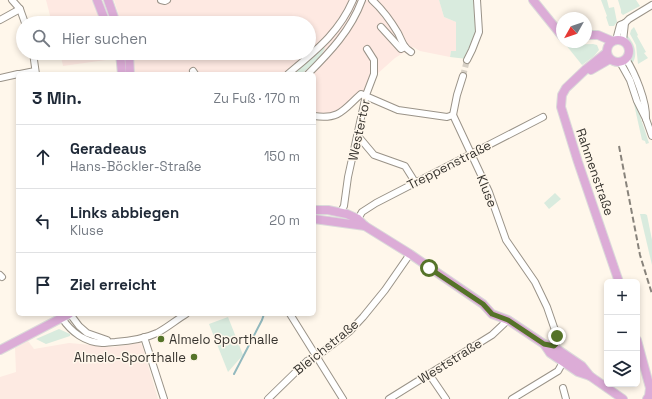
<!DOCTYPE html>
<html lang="de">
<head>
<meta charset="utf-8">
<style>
	:root { --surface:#fff; --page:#f6f6f7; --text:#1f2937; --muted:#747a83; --line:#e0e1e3 }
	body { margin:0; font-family:"Space Grotesk",sans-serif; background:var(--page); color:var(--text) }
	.controls { position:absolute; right:12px; bottom:12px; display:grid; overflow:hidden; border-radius:6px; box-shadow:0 2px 6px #0003 }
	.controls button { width:36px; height:36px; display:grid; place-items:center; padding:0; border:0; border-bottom:1px solid var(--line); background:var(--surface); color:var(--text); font:20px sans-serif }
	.compass { position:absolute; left:556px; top:12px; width:36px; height:36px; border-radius:50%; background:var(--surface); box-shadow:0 2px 6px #0003; rotate:230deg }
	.stop { position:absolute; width:12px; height:12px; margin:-9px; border:3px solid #557329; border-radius:50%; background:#fff }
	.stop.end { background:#557329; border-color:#fff; box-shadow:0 1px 4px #0008 }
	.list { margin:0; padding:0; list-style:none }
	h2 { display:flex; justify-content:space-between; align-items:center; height:52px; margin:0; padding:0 16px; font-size:17px }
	h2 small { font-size:13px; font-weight:400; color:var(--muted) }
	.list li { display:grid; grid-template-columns:26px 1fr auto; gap:12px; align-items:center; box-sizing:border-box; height:64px; padding:0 16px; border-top:1px solid var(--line) }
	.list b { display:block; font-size:15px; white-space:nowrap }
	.list p { margin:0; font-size:13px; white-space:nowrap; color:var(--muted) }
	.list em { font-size:13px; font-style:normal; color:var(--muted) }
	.icon { flex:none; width:22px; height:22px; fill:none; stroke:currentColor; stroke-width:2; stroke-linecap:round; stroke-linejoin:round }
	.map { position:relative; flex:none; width:652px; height:399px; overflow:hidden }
	.search { position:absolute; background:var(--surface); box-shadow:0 2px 6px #0003; left:16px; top:16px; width:300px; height:44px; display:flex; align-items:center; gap:10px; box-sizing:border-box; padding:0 14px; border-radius:22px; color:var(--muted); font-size:15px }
	.panel { position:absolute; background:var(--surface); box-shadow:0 2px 6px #0003; left:16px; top:72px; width:300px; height:244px; border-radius:6px }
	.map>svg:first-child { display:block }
</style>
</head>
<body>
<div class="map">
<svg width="652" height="399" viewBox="0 0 652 399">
	<rect width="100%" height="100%" fill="#fff7eb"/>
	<g fill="#fee9e2">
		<path d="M46 0H92L102 23H52Z"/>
		<path d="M114 0H439L444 17 456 22V52L451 51 450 57 420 51 413 47 395 58 376 75 366 95 331 116 314 115V74H132L130 53H309V23H121Z"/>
		<path d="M60 53H113V59L63 66Z"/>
	</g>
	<path fill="#fdeae2" d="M28 341 34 349 69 343 113 347 140 343 142 345 158 399H0V377L16 372 15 348Z"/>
	<g fill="#d9ebde">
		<path d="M439 0H476L478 31 467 59 450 57 451 51H456V22L444 17Z"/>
		<path d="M601 0H607L609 8 614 7 617 22 614 26H609L606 17 607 16Z"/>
		<path d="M618 0H636L640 6 623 15 621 13V10Z"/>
		<path d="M634 27 638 35 637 36 646 52 644 53 648 58 638 64 636 45 630 34 631 30Z"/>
		<path d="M626 34C634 42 639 54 632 64 629 58 632 54 630 47 629 42 626 39 626 34Z"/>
		<path d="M593 44 597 45 599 50 594 56 582 65 566 45Z"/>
		<path d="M323 47 325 48C321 58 310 66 302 74H294Z"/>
		<path d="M632 95H633L649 143 646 144 645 141 642 140Z"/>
		<path d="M555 193 561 199 549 209 544 203Z"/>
		<path d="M640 214H645L647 215 652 240V265Z"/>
		<path d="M228 317 243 355 228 372 209 324Z"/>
		<path d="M59 329 70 334V336L46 344 36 339Z"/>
	</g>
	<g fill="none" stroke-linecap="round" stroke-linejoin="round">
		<path stroke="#92b9be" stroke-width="2" d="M234 374 262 320 264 314"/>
		<path stroke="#d7d0c5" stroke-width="6" stroke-dasharray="6 3" stroke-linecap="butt" d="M463 76 467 60"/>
		<g stroke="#9a9388" stroke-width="8">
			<g id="minor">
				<path d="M12 0 20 9 25 23"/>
				<path d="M161 0 165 1 167 0"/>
				<path d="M372 0C381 8 392 23 398 33 402 41 403 47 411 52"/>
				<path d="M0 20 20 9"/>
				<path d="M381 27 401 49 405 47"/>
				<path d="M616 40 620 25 625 23 629 19 652 5"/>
				<path d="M623 41 625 23"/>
				<path d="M33 53 36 74"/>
				<path d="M626 59C635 73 647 102 646 119"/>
				<path d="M467 60 472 50 479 32 477 0"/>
				<path d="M620 62 630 80 637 101 646 119 652 136"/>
				<path d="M193 71 195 74"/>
				<path d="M20 74 35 71"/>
				<path d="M288 74C315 51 339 33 353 0"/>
				<path d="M308 74C330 52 351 30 362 0"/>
				<path d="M0 78 18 74"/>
				<path d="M453 115 489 192 506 240 535 282 547 307 557 336 556 344 554 347"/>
				<path d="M453 115 457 95 463 76"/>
				<path d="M314 116C340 120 344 109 361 94L398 110 447 117 453 115"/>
				<path d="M358 136 374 155 405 166 415 182"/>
				<path d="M340 213 344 206 348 177 366 95 374 74V60L367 49"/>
				<path d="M358 219 362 212 376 203 543 117"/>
				<path d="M0 275 2 277"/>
				<path d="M70 314 79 326 87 333 107 340"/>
				<path d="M290 314 343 399"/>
				<path d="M62 318C71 332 85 342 102 343 106 343 111 342 115 342 129 341 144 339 157 333 167 328 176 320 186 314"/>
				<path d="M144 337 164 399"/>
				<path d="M429 374 446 399"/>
				<path d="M563 388 566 399"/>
				<path d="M268 399 307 361 320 354 350 331 363 317 385 290 410 254"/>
				<path d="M389 399 492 335 508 320"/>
				<path d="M512 399 558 371 563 362 566 360"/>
			</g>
		</g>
		<g stroke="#dbdada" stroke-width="10">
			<g id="major">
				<path d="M97 0 106 23"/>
				<path d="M108 0 116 23"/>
				<path d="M533 0 562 36"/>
				<path d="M586 35H598L612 41"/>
				<circle cx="618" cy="51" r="11"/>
				<path d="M120 53 122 74"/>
				<path d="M129 53 130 74"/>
				<path d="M606 53 586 69 566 88 562 95 561 107 578 162 619 282"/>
				<path d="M591 70 610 59"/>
				<path d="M314 210H328L347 214 358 219 365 226 410 254 483 304 492 314 508 320 544 344 550 353 578 372 590 376"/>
				<path d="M314 219 365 226"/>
				<path d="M637 340 650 388 649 396 647 399"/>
				<path d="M544 344 554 347 582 366 590 376 623 399"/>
				<path d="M0 350 69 314"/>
			</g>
		</g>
		<use href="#minor" stroke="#fff" stroke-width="6"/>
		<use href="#major" stroke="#dcacd7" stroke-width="8"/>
		<path stroke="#88837b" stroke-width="2" stroke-dasharray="6 3" stroke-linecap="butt" d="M619 146 640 255 652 294"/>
	</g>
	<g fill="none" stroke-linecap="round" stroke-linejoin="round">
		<path stroke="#557329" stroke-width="5" d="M429 268 483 304 492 314 508 320 544 344 554 346 556 344 557 336"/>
	</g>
	<g fill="#557329" stroke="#fff7eb" stroke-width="1.5">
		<circle cx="161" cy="339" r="4"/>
		<circle cx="194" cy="357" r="4"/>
	</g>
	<g text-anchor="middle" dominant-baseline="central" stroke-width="3" stroke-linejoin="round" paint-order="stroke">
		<g font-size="13" fill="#37342f" stroke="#fff7eb">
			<text transform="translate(359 130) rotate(-78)">Westertor</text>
			<text transform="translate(449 165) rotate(-27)">Treppenstraße</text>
			<text transform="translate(595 172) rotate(71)">Rahmenstraße</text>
			<text transform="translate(487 191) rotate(68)">Kluse</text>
			<text transform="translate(326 347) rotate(-39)">Bleichstraße</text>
			<text transform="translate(450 361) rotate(-32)">Weststraße</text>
		</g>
		<g font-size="13" fill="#37342f" stroke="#fff7eb" text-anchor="start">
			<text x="169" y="339">Almelo Sporthalle</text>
			<text x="186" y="357" text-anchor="end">Almelo-Sporthalle</text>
		</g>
	</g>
</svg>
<div class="controls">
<button>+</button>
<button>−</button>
<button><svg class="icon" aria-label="layers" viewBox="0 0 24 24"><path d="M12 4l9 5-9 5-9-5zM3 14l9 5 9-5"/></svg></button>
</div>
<svg class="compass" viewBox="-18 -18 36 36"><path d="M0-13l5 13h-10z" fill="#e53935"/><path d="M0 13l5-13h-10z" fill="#747a83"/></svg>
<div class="stop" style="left:429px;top:268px"></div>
<div class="stop end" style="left:557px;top:336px"></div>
<div class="search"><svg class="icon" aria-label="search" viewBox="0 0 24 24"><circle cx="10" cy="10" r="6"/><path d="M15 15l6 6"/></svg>Hier suchen</div>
<section class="panel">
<h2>3 Min.<small>Zu Fuß · 170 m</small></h2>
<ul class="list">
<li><svg class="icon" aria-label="ahead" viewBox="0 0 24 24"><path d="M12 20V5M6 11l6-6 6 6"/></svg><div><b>Geradeaus</b><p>Hans-Böckler-Straße</p></div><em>150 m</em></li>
<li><svg class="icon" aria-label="left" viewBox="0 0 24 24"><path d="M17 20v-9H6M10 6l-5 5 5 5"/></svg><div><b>Links abbiegen</b><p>Kluse</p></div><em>20 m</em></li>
<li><svg class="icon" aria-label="arrive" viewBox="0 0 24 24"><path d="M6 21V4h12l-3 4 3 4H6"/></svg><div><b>Ziel erreicht</b></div></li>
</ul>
</section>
</div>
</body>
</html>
